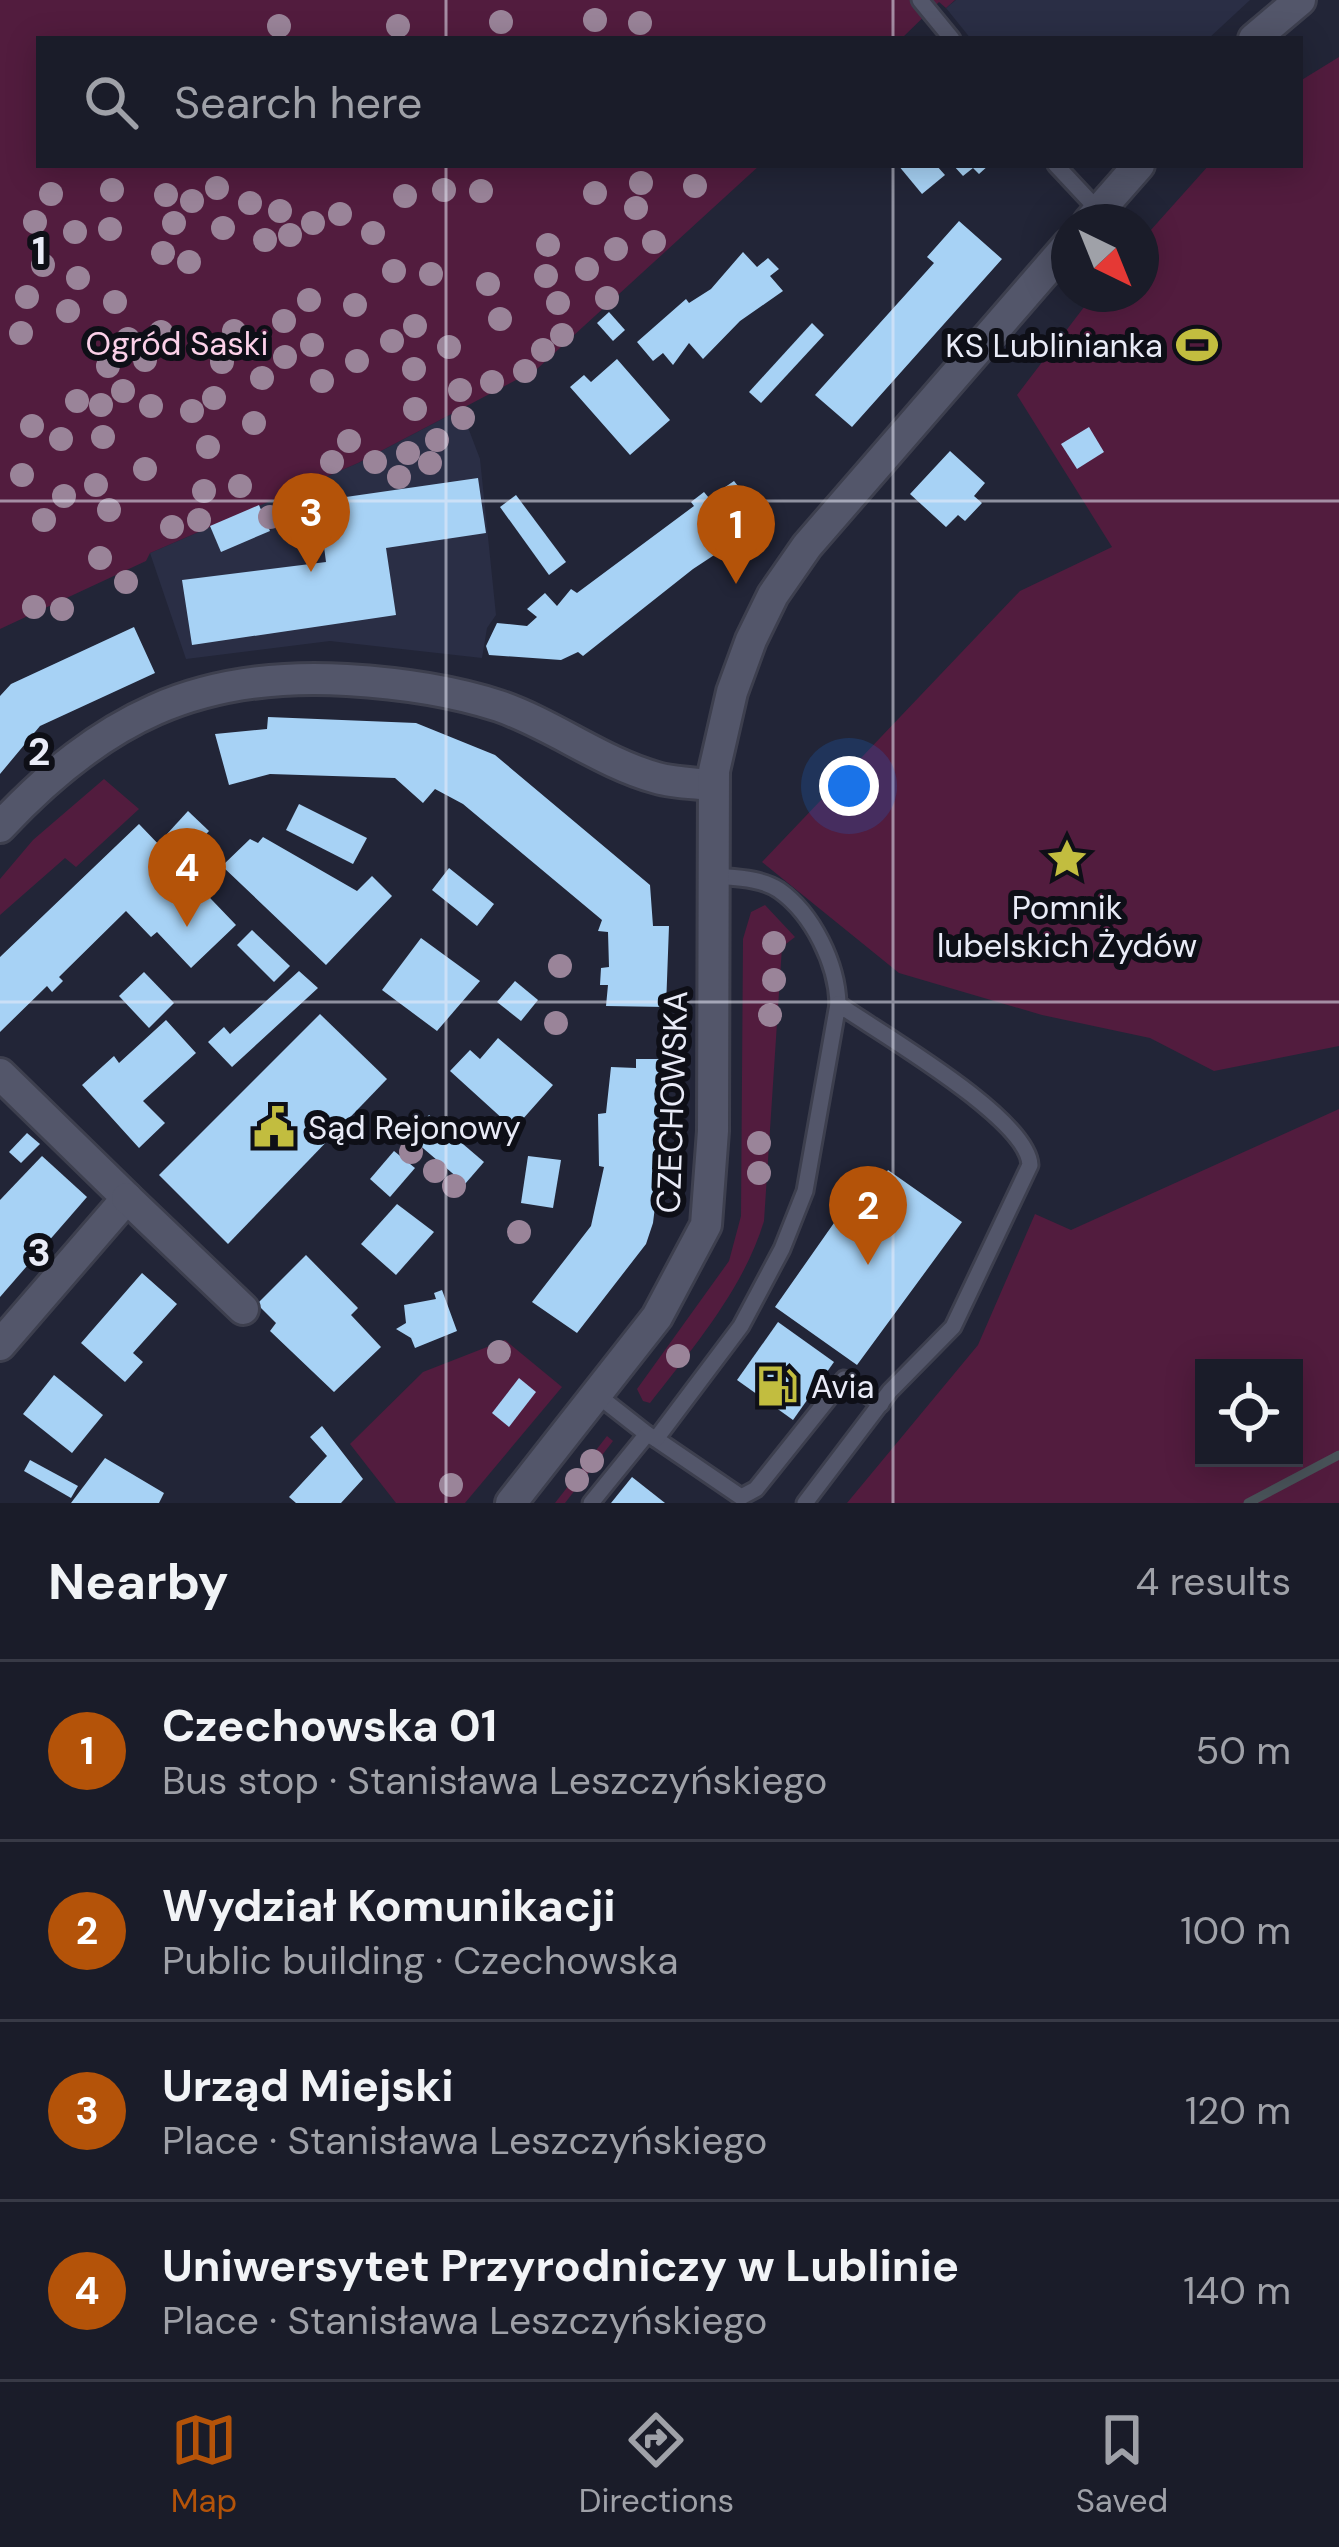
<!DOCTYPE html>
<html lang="en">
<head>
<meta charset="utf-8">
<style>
	:root { --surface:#1a1c29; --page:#232531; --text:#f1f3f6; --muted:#9fa1a8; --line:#383a46; --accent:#b45309 }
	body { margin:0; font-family:"DM Sans",sans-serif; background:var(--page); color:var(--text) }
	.controls { position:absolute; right:36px; bottom:36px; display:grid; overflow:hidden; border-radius:0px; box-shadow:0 6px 30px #0003 }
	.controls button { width:108px; height:108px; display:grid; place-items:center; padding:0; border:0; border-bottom:3px solid var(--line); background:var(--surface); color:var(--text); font:60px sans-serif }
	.compass { position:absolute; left:1051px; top:204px; width:108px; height:108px; border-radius:50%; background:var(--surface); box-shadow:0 6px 30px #0003; rotate:137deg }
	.you { position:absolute; left:849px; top:786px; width:42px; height:42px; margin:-30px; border:9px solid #fff; border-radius:50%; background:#1a73e8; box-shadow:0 0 0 18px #1a73e833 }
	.badge { display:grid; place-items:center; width:78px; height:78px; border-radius:50%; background:var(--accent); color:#fff; font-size:39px; font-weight:700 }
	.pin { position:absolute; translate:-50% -99px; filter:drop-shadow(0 3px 6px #0008) }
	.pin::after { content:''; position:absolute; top:63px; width:42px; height:36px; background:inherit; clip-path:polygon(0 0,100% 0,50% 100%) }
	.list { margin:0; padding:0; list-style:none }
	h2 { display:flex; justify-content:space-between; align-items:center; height:156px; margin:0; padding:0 48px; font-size:51px }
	h2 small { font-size:39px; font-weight:400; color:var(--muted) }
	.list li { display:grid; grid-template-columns:78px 1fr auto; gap:36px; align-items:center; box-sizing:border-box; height:180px; padding:0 48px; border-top:3px solid var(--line) }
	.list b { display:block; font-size:45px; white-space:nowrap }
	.list p { margin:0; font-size:39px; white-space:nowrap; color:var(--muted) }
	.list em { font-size:39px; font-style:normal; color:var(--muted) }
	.icon { flex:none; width:66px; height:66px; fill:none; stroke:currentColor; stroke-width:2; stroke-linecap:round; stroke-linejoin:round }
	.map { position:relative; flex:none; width:1339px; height:1503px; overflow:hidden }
	.search { position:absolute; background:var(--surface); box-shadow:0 6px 30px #0003; left:36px; right:36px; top:36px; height:132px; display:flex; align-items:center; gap:30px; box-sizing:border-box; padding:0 42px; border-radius:0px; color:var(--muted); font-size:45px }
	.sheet { height:876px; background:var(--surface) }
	nav { display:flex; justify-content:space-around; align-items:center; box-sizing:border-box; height:168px; border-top:3px solid var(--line); background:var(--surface); font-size:33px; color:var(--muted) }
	nav a { display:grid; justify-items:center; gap:6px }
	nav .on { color:var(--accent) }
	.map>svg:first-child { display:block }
</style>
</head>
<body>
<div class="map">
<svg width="1339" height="1503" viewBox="0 0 1339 1503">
	<rect width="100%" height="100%" fill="#222537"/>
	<g fill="#2a2e45">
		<path d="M956 0H1250L1208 39H971L946 8Z"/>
		<path d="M461 409 480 459 496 615 487 628 482 658 330 641 186 659 150 553 358 463Z"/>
	</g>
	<g fill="#521c3e" fill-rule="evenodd">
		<path d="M0 0H955L946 8 939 2 901 39H39V165H760L537 369 358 463 150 553 146 561 0 629Z"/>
		<path d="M1339 57V1046L1214 1071 1150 1038 1042 1015 899 973 762 862 1020 591 1112 547 1017 395 1094 294H1141V241L1209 165H1300V81Z"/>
		<path d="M104 779 139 809 76 867 65 858 0 915V879L33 840Z"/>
		<path d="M765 905 795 937 782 947 764 1221C744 1288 693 1348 650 1403L643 1401 637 1389 729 1261 741 1216 743 939 751 912Z"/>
		<path d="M1339 1109V1503H847L978 1345 1035 1214 1071 1230ZM1204 1368H1294V1458H1204Z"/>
		<path d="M505 1340 562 1387 465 1503H396L350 1444 423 1372Z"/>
		<path d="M607 1436 613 1441 565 1503H555Z"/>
	</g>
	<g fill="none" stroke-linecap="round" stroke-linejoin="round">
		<path stroke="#485258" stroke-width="9" d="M1248 1503 1339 1455"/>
	</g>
	<g fill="#a7d2f5">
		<path d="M898 165H936L945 175 922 194Z"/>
		<path d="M953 165H989L979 174 973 168 963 176Z"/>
		<path d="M959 221 1002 259 852 427 815 395 934 263 927 257Z"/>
		<path d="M743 252 757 267 768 258 779 269 770 276 783 291 740 321 703 359 689 343 673 365 663 353 653 361 637 342 686 299 689 303 711 289Z"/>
		<path d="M609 312 625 330 613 341 597 323Z"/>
		<path d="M812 323 824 335 761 403 749 392Z"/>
		<path d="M617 359 670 420 630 455 570 387 584 375 591 382Z"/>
		<path d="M1089 427 1104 452 1077 469 1061 444Z"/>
		<path d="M950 451 985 483 974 496 982 503 965 521 958 515 946 527 910 494Z"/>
		<path d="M478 478 486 533 386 548 396 615 192 645 182 580 326 562 318 501Z"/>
		<path d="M734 481 766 521 693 569 583 656 578 652 561 660 489 655 486 646 497 623 527 626 537 617 527 609 545 593 557 606 571 589 577 593 694 506 691 502 704 492 709 498Z"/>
		<path d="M516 495 566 562 549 575 500 507Z"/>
		<path d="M259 505 270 531 221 552 210 526Z"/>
		<path d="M134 627 155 673 40 726 0 774V696L11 684Z"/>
		<path d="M268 717 416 723 495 755 650 885 653 926H669L666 1007 606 1006 608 985H600L601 968 609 967 608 932 598 931 602 920 463 804 435 789 423 803 395 778 270 774 229 785 215 734 267 729Z"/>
		<path d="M299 804 367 838 353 864 286 830Z"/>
		<path d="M188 811 209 831 189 853 167 834Z"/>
		<path d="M139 824 236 925 191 968 157 932 151 937 126 911 59 977 63 981 52 992 47 986 0 1032V957Z"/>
		<path d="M263 837 357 891 372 876 392 896 326 965 222 866 250 839 258 843Z"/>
		<path d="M449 868 494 904 477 926 432 890Z"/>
		<path d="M252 930 290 966 274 982 237 945Z"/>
		<path d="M421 938 480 981 437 1031 382 990Z"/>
		<path d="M299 971 318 988 232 1067 208 1042 224 1027 230 1034Z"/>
		<path d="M144 972 174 1003 149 1028 119 996Z"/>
		<path d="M515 981 538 1000 521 1021 497 1002Z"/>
		<path d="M320 1014 387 1079 228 1244 159 1175Z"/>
		<path d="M166 1020 196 1053 143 1101 165 1123 139 1148 82 1085 114 1056 119 1063Z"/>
		<path d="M498 1038 553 1085 514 1129 450 1071 470 1050 480 1059Z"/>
		<path d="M636 1059H665V1124L653 1223 646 1244 577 1333 532 1302 591 1226 604 1167 599 1166 598 1114 606 1113 611 1067 636 1068Z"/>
		<path d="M429 1115 484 1162 465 1184 410 1137Z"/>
		<path d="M27 1133 40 1144 21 1163 9 1152Z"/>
		<path d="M394 1151 415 1168 390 1197 370 1179Z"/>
		<path d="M42 1156 87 1197 0 1297V1200Z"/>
		<path d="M528 1156 561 1160 553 1208 521 1203Z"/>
		<path d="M888 1170 962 1222 857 1365 775 1307 855 1193 866 1201Z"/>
		<path d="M397 1204 434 1232 396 1275 361 1244Z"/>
		<path d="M306 1255 358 1308 351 1315 381 1347 334 1392 270 1331 276 1323 257 1304Z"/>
		<path d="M142 1273 177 1304 133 1353 143 1362 125 1382 81 1343Z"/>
		<path d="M442 1290 457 1331 415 1348 411 1338 396 1329 406 1323 404 1305 436 1299 434 1293Z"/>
		<path d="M778 1322 834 1362 793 1420 737 1380Z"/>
		<path d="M54 1375 103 1415 72 1453 23 1414Z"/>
		<path d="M519 1378 536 1392 509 1427 492 1413Z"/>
		<path d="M322 1426 363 1479 341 1503H296L289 1497 327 1456 310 1437Z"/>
		<path d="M105 1458 164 1493 159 1503H71Z"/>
		<path d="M30 1460 78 1486 71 1498 24 1471Z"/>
		<path d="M632 1477 665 1503H611Z"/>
	</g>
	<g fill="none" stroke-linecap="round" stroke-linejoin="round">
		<g stroke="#3d3f4e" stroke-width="21">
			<g id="lane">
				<path d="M920 0 952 39"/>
				<path d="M1056 165 1099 211"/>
				<path d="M715 876C736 878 761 878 779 890 813 914 837 964 838 1004"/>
				<path d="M596 1394 647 1434"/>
				<path d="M656 1439 741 1497 756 1489 844 1379 881 1404"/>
				<path d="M591 1503 647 1434 656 1439 741 1326 782 1249 805 1191 838 1004C880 1033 1028 1118 1030 1165L953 1327 890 1391 805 1503"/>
			</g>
		</g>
		<g stroke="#3d3f4e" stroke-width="36">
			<g id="street">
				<path d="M1254 39 1300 0"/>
				<path d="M1089 222 1139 165"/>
				<path d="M0 827C101 719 197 671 347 680 398 683 450 690 499 706 554 725 602 763 657 778 674 783 694 783 712 785"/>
				<path d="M0 1074 127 1198 0 1345"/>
				<path d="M127 1198 243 1309"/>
				<path d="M511 1503 657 1317 706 1225 713 1131 714 771 732 692 751 640 773 595 807 546 1069 244"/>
			</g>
		</g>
		<use href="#lane" stroke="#53566a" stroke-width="15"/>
		<use href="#street" stroke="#53566a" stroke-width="30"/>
	</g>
	<g fill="#9a8499">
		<circle cx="595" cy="20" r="12"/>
		<circle cx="501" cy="22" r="12"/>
		<circle cx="640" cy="23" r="12"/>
		<circle cx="279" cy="26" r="12"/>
		<circle cx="398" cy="26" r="12"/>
		<circle cx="641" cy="183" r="12"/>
		<circle cx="695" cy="186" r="12"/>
		<circle cx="217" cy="188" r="12"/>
		<circle cx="112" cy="190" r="12"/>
		<circle cx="444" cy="190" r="12"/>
		<circle cx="481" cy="191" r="12"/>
		<circle cx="595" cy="193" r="12"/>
		<circle cx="51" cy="194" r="12"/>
		<circle cx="166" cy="195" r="12"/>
		<circle cx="405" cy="196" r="12"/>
		<circle cx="192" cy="201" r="12"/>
		<circle cx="250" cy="203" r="12"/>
		<circle cx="636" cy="208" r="12"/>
		<circle cx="280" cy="211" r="12"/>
		<circle cx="340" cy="214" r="12"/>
		<circle cx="35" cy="222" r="12"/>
		<circle cx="174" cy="223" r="12"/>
		<circle cx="313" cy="223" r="12"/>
		<circle cx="223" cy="228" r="12"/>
		<circle cx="110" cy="229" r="12"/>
		<circle cx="75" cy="232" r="12"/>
		<circle cx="373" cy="233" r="12"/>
		<circle cx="290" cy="235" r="12"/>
		<circle cx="265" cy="240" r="12"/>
		<circle cx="654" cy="242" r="12"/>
		<circle cx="548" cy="245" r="12"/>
		<circle cx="616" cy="249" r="12"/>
		<circle cx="163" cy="253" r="12"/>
		<circle cx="189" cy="262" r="12"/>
		<circle cx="43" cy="265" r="12"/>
		<circle cx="587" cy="269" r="12"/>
		<circle cx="394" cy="271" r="12"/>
		<circle cx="431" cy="274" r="12"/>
		<circle cx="546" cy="276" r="12"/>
		<circle cx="78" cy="278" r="12"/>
		<circle cx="488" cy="284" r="12"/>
		<circle cx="27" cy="297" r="12"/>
		<circle cx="607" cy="298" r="12"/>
		<circle cx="309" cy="300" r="12"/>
		<circle cx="115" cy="302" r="12"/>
		<circle cx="558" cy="303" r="12"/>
		<circle cx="355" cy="305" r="12"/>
		<circle cx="68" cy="311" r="12"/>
		<circle cx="500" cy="319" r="12"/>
		<circle cx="284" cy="321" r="12"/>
		<circle cx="415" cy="326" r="12"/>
		<circle cx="234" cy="331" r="12"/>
		<circle cx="161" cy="332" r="12"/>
		<circle cx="21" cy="333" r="12"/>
		<circle cx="562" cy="335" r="12"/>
		<circle cx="128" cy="339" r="12"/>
		<circle cx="392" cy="341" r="12"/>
		<circle cx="312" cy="345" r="12"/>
		<circle cx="449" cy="347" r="12"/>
		<circle cx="543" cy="350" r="12"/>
		<circle cx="285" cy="357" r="12"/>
		<circle cx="145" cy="360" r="12"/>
		<circle cx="357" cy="361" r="12"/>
		<circle cx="222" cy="362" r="12"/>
		<circle cx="108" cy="366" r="12"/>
		<circle cx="414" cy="369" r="12"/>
		<circle cx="525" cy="371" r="12"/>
		<circle cx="262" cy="378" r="12"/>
		<circle cx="322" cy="381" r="12"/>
		<circle cx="492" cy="382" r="12"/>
		<circle cx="460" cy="390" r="12"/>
		<circle cx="123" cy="391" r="12"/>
		<circle cx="214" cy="398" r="12"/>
		<circle cx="77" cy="401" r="12"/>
		<circle cx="101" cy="405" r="12"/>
		<circle cx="151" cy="406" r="12"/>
		<circle cx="415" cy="409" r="12"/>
		<circle cx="192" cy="411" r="12"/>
		<circle cx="463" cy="418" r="12"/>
		<circle cx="254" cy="423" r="12"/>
		<circle cx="32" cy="426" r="12"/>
		<circle cx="103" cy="437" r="12"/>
		<circle cx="61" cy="439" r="12"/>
		<circle cx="437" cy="440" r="12"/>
		<circle cx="349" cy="441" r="12"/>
		<circle cx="208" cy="447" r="12"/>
		<circle cx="408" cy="453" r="12"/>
		<circle cx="332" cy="462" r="12"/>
		<circle cx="375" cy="462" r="12"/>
		<circle cx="430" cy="463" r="12"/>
		<circle cx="145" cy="469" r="12"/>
		<circle cx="22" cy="475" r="12"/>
		<circle cx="399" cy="477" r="12"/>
		<circle cx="96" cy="485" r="12"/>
		<circle cx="240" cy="486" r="12"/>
		<circle cx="204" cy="491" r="12"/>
		<circle cx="64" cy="496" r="12"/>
		<circle cx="304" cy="504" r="12"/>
		<circle cx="109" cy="510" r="12"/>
		<circle cx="270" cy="517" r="12"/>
		<circle cx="44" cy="520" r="12"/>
		<circle cx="199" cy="520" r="12"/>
		<circle cx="172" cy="527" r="12"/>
		<circle cx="100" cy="558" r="12"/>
		<circle cx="126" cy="582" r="12"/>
		<circle cx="34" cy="607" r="12"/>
		<circle cx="62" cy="609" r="12"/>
		<circle cx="774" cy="943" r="12"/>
		<circle cx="560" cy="966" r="12"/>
		<circle cx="774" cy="980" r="12"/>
		<circle cx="770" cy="1015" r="12"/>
		<circle cx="556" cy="1023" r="12"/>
		<circle cx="759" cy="1143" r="12"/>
		<circle cx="411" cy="1152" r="12"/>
		<circle cx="435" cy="1171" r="12"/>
		<circle cx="759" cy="1173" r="12"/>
		<circle cx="454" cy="1186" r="12"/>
		<circle cx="519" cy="1232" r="12"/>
		<circle cx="499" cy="1352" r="12"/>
		<circle cx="678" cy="1356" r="12"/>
		<circle cx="592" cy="1461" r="12"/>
		<circle cx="577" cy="1480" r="12"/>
		<circle cx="451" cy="1485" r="12"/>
	</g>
	<path fill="none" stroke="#e9ebf7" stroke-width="3" stroke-opacity="0.55" d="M446 0V39M893 0V39M446 165V1503M893 165V1503M0 501H1339M0 1002H1339"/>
	<defs>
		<g id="stadium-bare" transform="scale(3.24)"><path d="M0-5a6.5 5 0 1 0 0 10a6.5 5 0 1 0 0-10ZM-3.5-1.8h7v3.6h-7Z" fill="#c2bd3f" stroke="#0e0f17" stroke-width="2.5" paint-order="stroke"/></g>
		<g id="sight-bare" transform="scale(3.24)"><path d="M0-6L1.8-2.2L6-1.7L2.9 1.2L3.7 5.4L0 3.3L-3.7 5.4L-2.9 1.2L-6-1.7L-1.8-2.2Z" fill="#c2bd3f" stroke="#0e0f17" stroke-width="2.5" paint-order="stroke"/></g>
		<g id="civic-bare" transform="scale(3.24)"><path d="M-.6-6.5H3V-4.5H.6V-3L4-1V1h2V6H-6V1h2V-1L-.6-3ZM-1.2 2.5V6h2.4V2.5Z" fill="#c2bd3f" stroke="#0e0f17" stroke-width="2.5" paint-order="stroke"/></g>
		<g id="fuel-bare" transform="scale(3.24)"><path d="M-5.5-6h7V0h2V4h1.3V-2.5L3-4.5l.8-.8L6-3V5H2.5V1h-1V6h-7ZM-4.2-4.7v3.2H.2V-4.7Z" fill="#c2bd3f" stroke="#0e0f17" stroke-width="2.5" paint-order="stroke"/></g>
	</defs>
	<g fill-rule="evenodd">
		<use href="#stadium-bare" x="1197" y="345"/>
		<use href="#sight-bare" x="1067" y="859"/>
		<use href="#civic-bare" x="274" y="1127"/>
		<use href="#fuel-bare" x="777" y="1386"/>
	</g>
	<g text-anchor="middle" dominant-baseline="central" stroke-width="12" stroke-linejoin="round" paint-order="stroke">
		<g font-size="33" fill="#fcd1e9" stroke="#0e0f17">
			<text x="177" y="343">Ogród Saski</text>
		</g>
		<g font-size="33" fill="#e9ebf7" stroke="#0e0f17" text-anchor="start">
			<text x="1163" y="345" text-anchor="end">KS Lublinianka</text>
			<text x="1067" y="907" text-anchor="middle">Pomnik<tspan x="1067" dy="38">lubelskich Żydów</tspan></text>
			<text x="308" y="1127">Sąd Rejonowy</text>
			<text x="811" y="1386">Avia</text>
		</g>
		<g font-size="33" fill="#e9ebf7" stroke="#0e0f17">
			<text transform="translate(672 1102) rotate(-88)">CZECHOWSKA</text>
		</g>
	</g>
	<g font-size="39" text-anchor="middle" font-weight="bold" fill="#e9ebf7" stroke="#0e0f17" stroke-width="12" stroke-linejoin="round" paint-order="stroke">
		<text x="39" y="264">1</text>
		<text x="39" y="765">2</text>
		<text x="39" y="1266">3</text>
	</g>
</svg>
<div class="controls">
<button><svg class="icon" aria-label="locate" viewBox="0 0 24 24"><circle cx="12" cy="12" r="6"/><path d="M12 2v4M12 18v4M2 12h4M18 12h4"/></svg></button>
</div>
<svg class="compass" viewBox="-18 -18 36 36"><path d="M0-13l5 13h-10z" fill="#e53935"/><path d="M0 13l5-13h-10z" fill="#9fa1a8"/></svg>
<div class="you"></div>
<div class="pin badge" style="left:736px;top:584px">1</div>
<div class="pin badge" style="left:868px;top:1265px">2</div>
<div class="pin badge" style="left:311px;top:572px">3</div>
<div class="pin badge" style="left:187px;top:927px">4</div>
<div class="search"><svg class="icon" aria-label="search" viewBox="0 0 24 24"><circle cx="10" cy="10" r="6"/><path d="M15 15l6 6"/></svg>Search here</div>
</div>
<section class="sheet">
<h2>Nearby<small>4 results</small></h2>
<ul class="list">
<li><span class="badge">1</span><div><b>Czechowska 01</b><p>Bus stop · Stanisława Leszczyńskiego</p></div><em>50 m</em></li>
<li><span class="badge">2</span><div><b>Wydział Komunikacji</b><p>Public building · Czechowska</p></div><em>100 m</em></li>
<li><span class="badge">3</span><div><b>Urząd Miejski</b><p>Place · Stanisława Leszczyńskiego</p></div><em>120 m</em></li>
<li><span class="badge">4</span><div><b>Uniwersytet Przyrodniczy w Lublinie</b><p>Place · Stanisława Leszczyńskiego</p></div><em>140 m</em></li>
</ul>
</section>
<nav>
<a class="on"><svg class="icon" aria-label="map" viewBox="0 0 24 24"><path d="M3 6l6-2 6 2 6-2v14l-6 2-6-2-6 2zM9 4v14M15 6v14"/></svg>Map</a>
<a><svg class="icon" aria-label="directions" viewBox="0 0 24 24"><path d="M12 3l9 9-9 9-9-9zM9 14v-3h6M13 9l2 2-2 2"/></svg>Directions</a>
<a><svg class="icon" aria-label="saved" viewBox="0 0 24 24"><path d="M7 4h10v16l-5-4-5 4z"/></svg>Saved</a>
</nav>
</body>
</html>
